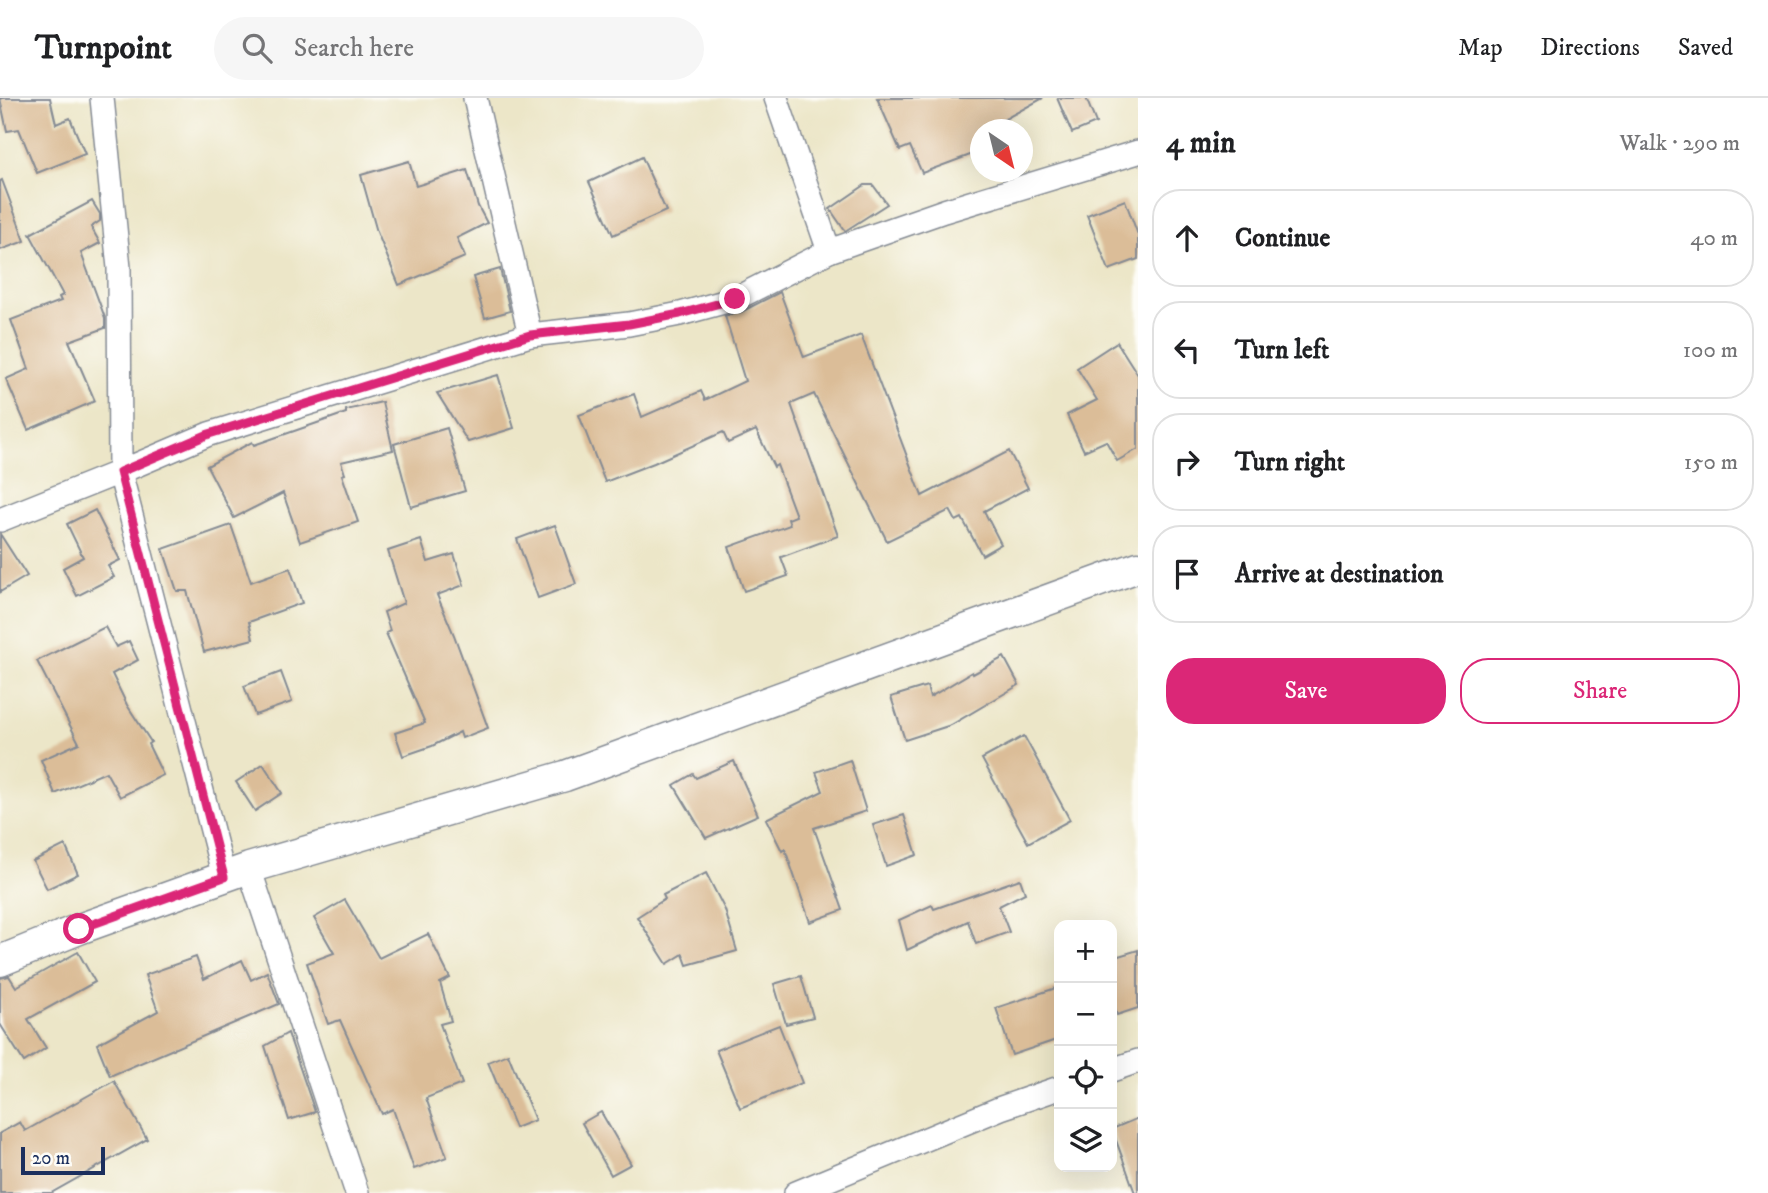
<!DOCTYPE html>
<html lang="en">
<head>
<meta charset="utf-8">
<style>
	:root { --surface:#fff; --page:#f6f6f6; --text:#202124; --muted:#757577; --line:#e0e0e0; --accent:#db2777 }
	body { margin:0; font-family:"IM FELL DW Pica",serif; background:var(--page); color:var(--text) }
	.controls { position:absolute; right:21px; bottom:21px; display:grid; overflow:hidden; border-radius:14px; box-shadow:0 7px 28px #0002 }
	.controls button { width:63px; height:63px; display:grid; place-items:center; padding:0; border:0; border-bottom:2px solid var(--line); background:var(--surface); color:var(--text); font:35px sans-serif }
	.compass { position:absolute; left:970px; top:21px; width:63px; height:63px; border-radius:50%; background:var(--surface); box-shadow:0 7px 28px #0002; rotate:145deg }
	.scale { position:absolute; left:21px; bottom:18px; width:84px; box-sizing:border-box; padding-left:7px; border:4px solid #1b2f5e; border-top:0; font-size:19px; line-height:24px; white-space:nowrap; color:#1b2f5e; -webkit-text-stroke:5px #fdfcf7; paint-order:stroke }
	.stop { position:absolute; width:21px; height:21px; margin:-16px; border:5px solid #db2777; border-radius:50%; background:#fff }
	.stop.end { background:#db2777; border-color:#fff; box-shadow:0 2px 7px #0008 }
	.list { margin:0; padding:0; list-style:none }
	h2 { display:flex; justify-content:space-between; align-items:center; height:91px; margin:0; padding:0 28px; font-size:30px }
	h2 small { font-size:23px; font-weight:400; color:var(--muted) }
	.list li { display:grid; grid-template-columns:46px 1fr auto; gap:21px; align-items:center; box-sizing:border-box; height:98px; margin:0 14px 14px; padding:0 14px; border:2px solid var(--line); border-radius:28px }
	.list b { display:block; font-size:26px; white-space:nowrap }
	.list em { font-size:23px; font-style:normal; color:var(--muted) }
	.actions { display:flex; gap:14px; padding:21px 28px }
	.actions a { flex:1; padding:16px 0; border:2px solid var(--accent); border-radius:28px; text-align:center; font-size:24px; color:var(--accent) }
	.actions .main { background:var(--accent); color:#fff }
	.icon { flex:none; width:38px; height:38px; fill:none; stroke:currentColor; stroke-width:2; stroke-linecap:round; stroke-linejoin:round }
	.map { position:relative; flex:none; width:1138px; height:1095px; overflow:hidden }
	header { display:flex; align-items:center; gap:42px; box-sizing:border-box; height:98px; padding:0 35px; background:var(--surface); border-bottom:2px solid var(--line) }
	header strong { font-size:33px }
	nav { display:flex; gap:38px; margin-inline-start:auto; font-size:24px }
	.search { width:490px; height:63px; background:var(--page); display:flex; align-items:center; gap:18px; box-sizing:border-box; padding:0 24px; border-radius:38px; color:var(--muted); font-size:26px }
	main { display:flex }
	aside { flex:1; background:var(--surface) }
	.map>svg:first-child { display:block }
</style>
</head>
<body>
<header>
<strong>Turnpoint</strong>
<div class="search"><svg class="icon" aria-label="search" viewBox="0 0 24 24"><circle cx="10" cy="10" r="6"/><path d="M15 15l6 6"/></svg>Search here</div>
<nav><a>Map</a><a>Directions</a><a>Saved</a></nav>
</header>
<main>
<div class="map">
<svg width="1138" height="1095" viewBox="0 0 1138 1095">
	<rect width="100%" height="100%" fill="#fdfcf7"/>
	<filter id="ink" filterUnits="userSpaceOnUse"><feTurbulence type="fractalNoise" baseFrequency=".0143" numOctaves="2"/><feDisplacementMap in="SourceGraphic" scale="14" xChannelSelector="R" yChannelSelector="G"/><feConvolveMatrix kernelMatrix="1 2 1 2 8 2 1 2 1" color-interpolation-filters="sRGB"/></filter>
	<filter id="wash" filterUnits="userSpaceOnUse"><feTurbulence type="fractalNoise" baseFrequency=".00686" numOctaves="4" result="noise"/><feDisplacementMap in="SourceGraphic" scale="28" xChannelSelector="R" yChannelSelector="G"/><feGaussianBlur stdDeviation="1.57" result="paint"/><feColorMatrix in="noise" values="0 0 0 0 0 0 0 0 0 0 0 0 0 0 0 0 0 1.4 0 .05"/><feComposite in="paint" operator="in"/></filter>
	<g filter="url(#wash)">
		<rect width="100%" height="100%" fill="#ece6c8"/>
		<g id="blocks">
			<g fill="#dbbd98">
				<path d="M0 0H50L56 26 70 20 85 56 37 75 19 31 7 33Z"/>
				<path d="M877 0H1043L985 32H981V53L922 75 910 48 900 52Z"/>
				<path d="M1057 0H1086L1096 25 1072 35Z"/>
				<path d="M642 59 666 113 613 137 589 84Z"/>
				<path d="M409 63 416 88 467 72 478 108 487 125 457 140 465 159 399 187 377 134 361 77Z"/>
				<path d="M2 82 25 143 0 152V83Z"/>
				<path d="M865 87H873L887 106 845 133 830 111Z"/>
				<path d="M1125 102 1138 137V161L1109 172 1087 117Z"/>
				<path d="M92 103 100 116V123L91 129 100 145 81 155 105 220V230L69 243 95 303 28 332 6 281 29 271 11 222 61 203 59 199 63 197 30 136Z"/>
				<path d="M500 171 510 213 485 220 473 179Z"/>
				<path d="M780 194 804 259 861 237 922 398 1009 353 1028 390 984 413 1001 446 982 457 962 420 956 423 950 412 887 443 814 296 791 306 838 438 781 459 788 478 744 493 729 449 790 427 788 421 796 418 777 367 774 369 756 332 728 345 723 334 654 365 605 384 579 317 634 296 642 319 701 293 705 302 745 283 725 218 741 214Z"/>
				<path d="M1117 244 1138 277V351L1117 363 1106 343 1084 353 1067 317 1097 302 1077 270Z"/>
				<path d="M498 277 514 330 468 344 437 295Z"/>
				<path d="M382 304 393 352 341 364 345 376 342 377 358 424 300 444 283 395 234 420 207 368 252 344 254 347 346 315V312Z"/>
				<path d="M447 330 465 393 411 409 394 346Z"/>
				<path d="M95 412 120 462 108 468 114 479 77 498 63 470 83 459 67 426Z"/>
				<path d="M231 427 251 484 290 470 302 505 249 524 253 541 204 554 187 493H177L163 451Z"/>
				<path d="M555 427 576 486 538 500 517 441Z"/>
				<path d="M0 436 27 478 0 494Z"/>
				<path d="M421 442 428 464 454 456 464 487 437 497 454 537 488 630 462 640 460 634 432 648 403 658 395 635 425 625 386 535 390 533 384 514 404 505 388 453Z"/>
				<path d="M105 529 116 549 129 543 138 562 112 576 127 607 151 644 148 646 163 677 120 699 106 674 55 696 41 662 79 645 37 563Z"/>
				<path d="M1004 559 1019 587 951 627 905 642 891 599 927 588 930 599 972 574 973 576Z"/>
				<path d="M281 574 292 604 255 617 244 588Z"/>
				<path d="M1024 638 1070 722 1028 745 982 661Z"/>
				<path d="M850 662 866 713 814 730 843 812 810 824 785 751 782 753 766 721 823 693 816 674Z"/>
				<path d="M734 663 758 717 706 740 674 687 693 676 696 680Z"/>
				<path d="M263 666 282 695 255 713 236 684Z"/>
				<path d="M904 717 917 757 886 768 873 727Z"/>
				<path d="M65 747 78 776 47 791 33 763Z"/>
				<path d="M706 775 725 812 737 853 687 867 683 856 667 866 637 819 665 801 663 797Z"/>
				<path d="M1020 781 1025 795 999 808 1009 834 976 846 968 823 907 852 899 822 932 807 934 811Z"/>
				<path d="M345 802 379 860 428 836 450 880 440 885 451 923 440 926 462 986 426 1000 447 1059 414 1071 393 1011 382 1016 340 922 328 926 307 865 334 855 314 820Z"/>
				<path d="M1138 852V910L1117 917 1112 899V860Z"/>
				<path d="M78 854 95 884 28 921 46 950 24 964 0 926V880L9 878 16 889Z"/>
				<path d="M196 859 204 881 242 862 251 882 267 874 279 906 110 978 97 946 158 913 145 877Z"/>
				<path d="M801 878 813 919 786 926 774 886Z"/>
				<path d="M1059 889V941L1012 957 996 910Z"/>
				<path d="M779 927 802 985 740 1010 716 952Z"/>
				<path d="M288 935 315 1014 289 1022 265 948Z"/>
				<path d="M508 956 535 1022 515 1030 488 964Z"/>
				<path d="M114 983 147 1041 51 1095H0V1035L20 1024 25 1033Z"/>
				<path d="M601 1014 631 1066 611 1077 582 1025Z"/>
				<path d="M1138 1020V1095H1135L1112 1031Z"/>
			</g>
		</g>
	</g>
	<g filter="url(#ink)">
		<use href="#blocks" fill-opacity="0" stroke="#848a93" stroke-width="2"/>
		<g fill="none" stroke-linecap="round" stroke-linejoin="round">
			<g stroke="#848a93" stroke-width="26">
				<g id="minor">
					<path d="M102 0 119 170 120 374 224 779"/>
					<path d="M475 0 530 237"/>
					<path d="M776 0 829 153"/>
					<path d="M0 422 120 374 209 336 530 237 629 226 680 216 735 201 829 153 944 113 1138 54"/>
					<path d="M249 770 357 1095"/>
					<path d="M1112 972 1138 963"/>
					<path d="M796 1095 1001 1010 1059 990"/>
				</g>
			</g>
			<g stroke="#848a93" stroke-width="33">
				<path id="tertiary" d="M0 863 79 831 249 770 565 678 1138 469"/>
			</g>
			<use href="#minor" stroke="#fff" stroke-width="23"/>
			<use href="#tertiary" stroke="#fff" stroke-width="30"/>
		</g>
	</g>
	<g fill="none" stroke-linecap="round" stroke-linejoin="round" filter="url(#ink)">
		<path stroke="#db2777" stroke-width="9" d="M79 831 224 779 120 374 209 336 530 237 629 226 680 216 735 201"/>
	</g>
</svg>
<div class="controls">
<button>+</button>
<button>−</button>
<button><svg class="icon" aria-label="locate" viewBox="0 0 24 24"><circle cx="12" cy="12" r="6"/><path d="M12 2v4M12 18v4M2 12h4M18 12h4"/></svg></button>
<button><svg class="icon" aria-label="layers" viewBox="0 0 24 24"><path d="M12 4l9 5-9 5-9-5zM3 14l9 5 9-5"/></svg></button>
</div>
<svg class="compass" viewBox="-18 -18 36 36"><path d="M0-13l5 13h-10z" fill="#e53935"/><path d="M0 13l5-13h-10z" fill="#757577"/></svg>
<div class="scale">20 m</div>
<div class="stop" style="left:79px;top:831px"></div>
<div class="stop end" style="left:735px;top:201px"></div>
</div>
<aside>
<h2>4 min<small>Walk · 290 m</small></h2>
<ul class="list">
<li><svg class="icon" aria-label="ahead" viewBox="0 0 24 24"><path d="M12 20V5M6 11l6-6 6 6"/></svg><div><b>Continue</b></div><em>40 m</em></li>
<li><svg class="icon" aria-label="left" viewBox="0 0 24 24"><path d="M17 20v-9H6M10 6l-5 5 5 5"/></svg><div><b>Turn left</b></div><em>100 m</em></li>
<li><svg class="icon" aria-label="right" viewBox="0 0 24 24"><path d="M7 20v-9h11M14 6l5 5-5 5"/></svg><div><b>Turn right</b></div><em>150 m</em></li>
<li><svg class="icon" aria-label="arrive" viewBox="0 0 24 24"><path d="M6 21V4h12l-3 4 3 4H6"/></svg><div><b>Arrive at destination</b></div></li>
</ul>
<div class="actions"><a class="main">Save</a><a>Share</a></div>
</aside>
</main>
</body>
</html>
